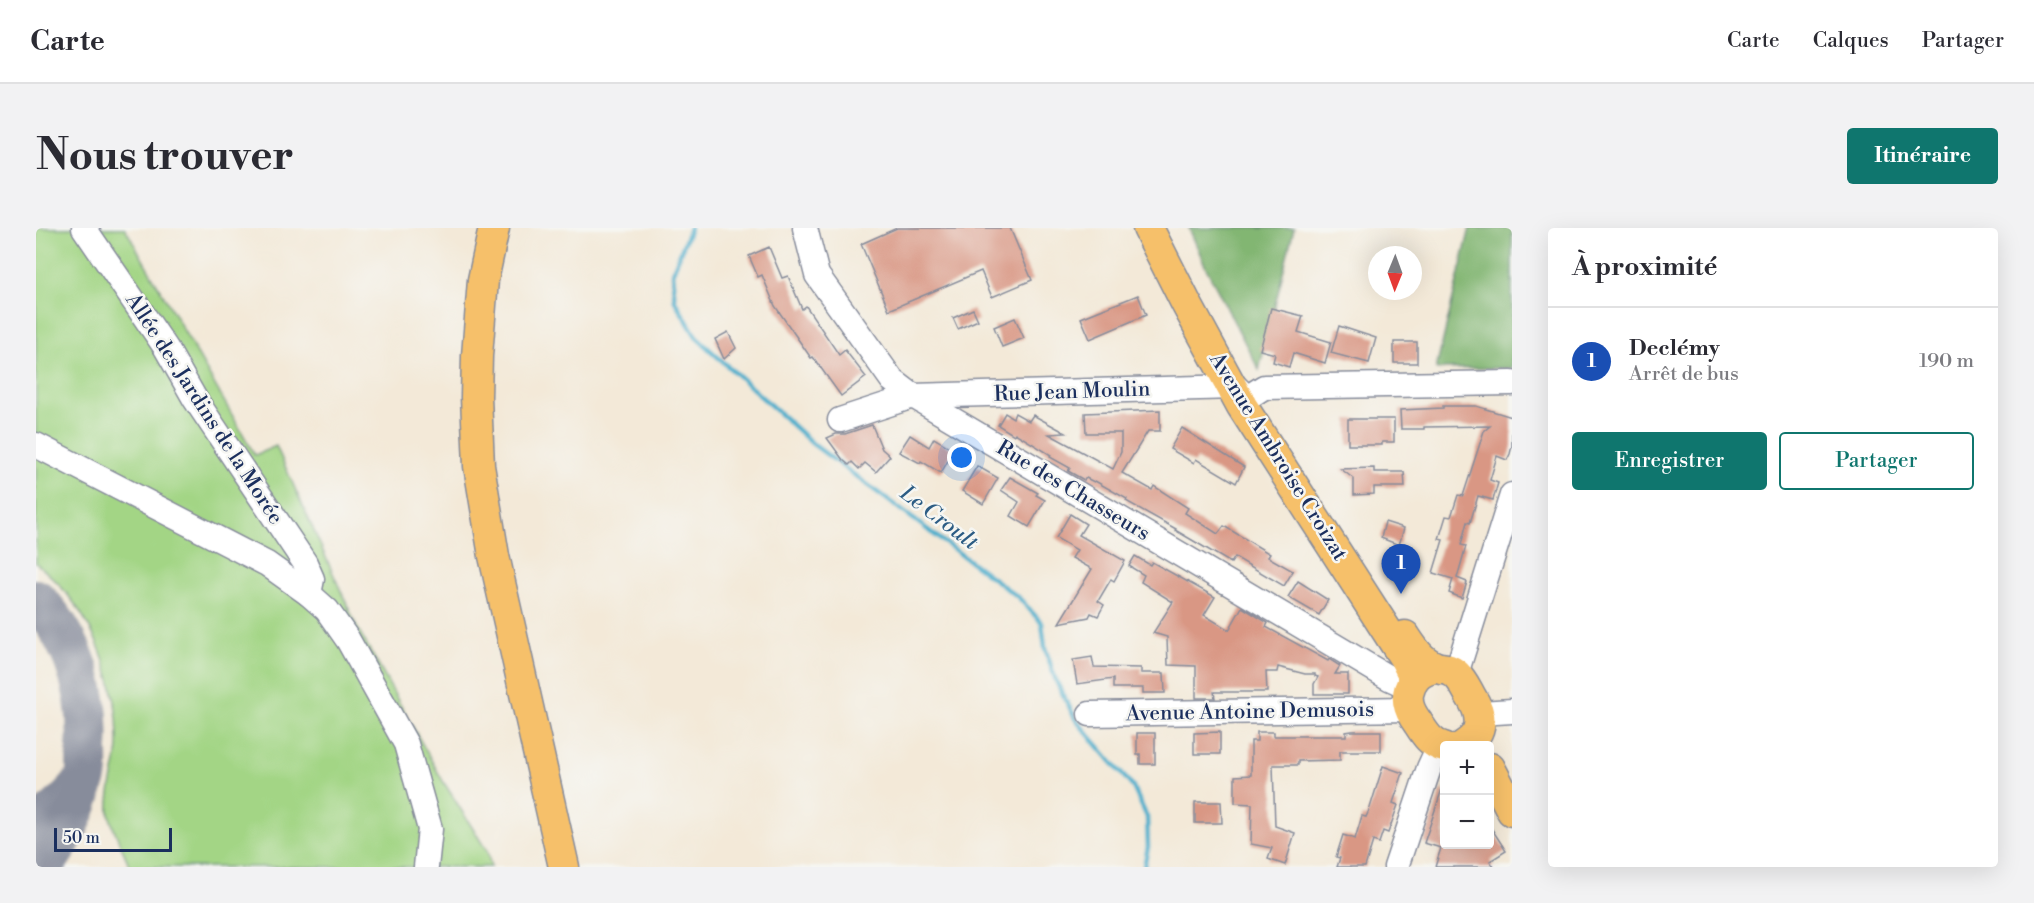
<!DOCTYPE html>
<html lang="fr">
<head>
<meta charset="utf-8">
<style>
	:root { --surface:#fff; --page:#f2f2f3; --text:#2b2b33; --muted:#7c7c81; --line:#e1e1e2; --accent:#0f766e }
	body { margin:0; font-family:"Libre Bodoni",serif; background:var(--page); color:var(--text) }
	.controls { position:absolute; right:18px; bottom:18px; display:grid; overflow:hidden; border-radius:6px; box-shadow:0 6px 24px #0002 }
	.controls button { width:54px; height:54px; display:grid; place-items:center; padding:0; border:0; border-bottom:2px solid var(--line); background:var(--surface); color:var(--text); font:30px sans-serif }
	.compass { position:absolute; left:1332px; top:18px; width:54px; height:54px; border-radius:50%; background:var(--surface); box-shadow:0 6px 24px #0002; rotate:181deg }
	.scale { position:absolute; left:18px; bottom:15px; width:118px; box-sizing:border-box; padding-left:6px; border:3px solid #1b2f5e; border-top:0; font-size:16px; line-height:21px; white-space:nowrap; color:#1b2f5e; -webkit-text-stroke:4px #f6f6f2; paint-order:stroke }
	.you { position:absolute; left:926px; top:230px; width:21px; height:21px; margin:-15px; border:4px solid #fff; border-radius:50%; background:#1a73e8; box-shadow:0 0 0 9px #1a73e833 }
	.badge { display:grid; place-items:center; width:39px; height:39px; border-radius:50%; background:var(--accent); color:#fff; font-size:20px; font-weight:700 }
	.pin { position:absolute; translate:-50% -50px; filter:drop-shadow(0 2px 3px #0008) }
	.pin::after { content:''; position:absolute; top:32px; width:21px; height:18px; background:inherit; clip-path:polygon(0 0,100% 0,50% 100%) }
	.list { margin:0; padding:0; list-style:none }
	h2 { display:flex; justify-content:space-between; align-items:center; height:78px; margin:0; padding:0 24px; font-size:26px }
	h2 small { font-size:20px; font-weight:400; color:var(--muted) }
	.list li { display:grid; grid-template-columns:39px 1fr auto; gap:18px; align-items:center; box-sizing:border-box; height:108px; padding:0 24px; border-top:2px solid var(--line) }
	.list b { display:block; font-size:22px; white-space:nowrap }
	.list p { margin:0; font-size:20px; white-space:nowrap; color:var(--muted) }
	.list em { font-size:20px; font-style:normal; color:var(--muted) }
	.actions { display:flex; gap:12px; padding:18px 24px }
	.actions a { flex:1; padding:14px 0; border:2px solid var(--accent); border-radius:6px; text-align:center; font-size:21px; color:var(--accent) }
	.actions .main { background:var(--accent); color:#fff }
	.map { position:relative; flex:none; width:1476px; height:639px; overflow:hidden; border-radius:6px }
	header { display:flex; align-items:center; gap:36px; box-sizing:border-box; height:84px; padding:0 30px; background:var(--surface); border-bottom:2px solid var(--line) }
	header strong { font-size:28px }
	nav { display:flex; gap:33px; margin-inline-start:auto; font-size:21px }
	.intro { display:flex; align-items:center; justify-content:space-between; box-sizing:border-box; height:144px; padding:0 36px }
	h1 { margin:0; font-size:42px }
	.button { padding:15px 27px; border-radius:6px; background:var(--accent); color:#fff; font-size:21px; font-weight:700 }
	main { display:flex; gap:36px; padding:0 36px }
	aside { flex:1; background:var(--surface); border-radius:6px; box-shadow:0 6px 24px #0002 }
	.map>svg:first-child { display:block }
</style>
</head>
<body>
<header>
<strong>Carte</strong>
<nav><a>Carte</a><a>Calques</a><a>Partager</a></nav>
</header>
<div class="intro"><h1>Nous trouver</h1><a class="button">Itinéraire</a></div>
<main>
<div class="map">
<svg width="1476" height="639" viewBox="0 0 1476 639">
	<rect width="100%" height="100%" fill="#f6f6f2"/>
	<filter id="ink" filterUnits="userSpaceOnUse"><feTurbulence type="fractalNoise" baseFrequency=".0167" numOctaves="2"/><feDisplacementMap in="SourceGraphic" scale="12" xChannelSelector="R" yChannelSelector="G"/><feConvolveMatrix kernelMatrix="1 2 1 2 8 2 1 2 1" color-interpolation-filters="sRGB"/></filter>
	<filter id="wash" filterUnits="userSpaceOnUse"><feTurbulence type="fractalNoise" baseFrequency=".008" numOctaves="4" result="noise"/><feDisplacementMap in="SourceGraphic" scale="24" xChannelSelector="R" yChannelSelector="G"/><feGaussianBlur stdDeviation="1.35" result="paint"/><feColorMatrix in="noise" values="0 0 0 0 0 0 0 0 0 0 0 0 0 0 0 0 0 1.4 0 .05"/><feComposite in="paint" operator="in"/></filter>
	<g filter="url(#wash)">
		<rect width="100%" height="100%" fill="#f3e9d8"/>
		<path fill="#a3d585" stroke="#5f8272" stroke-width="1.5" d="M0 0H89L219 227 240 218 321 399 407 553 451 623 455 639H94C89 626 74 596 73 584 71 561 82 538 82 516 83 460 63 402 26 360 19 351 9 343 0 335Z"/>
		<g fill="#82b672" stroke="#4e7268" stroke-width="1.5">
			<path d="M1153 0H1258L1223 142 1171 42Z"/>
			<path d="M1434 0H1476V140L1400 141Z"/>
		</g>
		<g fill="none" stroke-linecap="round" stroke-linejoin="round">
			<path stroke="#4dafcc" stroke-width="4.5" d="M654 0 636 46 639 73 661 110 778 217 982 369 1006 395 1009 420 1020 453 1040 492 1097 559 1111 589 1112 619 1108 639"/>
			<g stroke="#878c9b" stroke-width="42">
				<path d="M0 372C39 412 55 466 51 521 51 530 52 541 50 549 45 564 14 590 0 597"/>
				<path d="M5 639C24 617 36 593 45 565"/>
			</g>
		</g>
		<g id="blocks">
			<g fill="#d99784">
				<path d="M861 0H974L996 52 956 69 945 43 853 82 825 16Z"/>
				<path d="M733 19 746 50 752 48 766 81 770 78 803 127 809 122 830 149 805 168 777 129 775 130 764 114 739 78 726 47 722 49 713 28Z"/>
				<path d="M1102 67 1110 87 1054 111 1045 90Z"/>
				<path d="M1235 80 1267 88 1262 104 1295 114 1289 135 1257 125 1253 139 1237 134 1239 126 1224 122Z"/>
				<path d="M937 81 942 92 922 101 917 90Z"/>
				<path d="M979 90 988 110 966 119 958 99Z"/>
				<path d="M1303 98 1340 110 1333 135 1295 125Z"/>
				<path d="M692 104 700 120 688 131 679 111Z"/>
				<rect x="1358" y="114" width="23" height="21"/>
				<path d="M1407 178H1440L1476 189V218L1474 226 1471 232 1461 228 1454 252 1462 255 1457 272 1442 268 1434 295 1431 294 1425 317 1430 318 1421 350 1431 354 1426 370 1413 365 1417 351 1397 345 1407 312 1403 311 1410 288 1415 289 1422 267 1427 268 1448 203 1454 198 1388 199V201H1365L1364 182 1407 180Z"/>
				<path d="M1124 182V203H1112L1086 245 1116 262 1118 258 1152 280 1149 285 1182 306 1188 298 1234 326 1232 329 1257 343 1248 358 1199 329 1195 335 1139 302 1140 301 1090 273 1091 271 1059 253 1058 254 1050 250 1048 252 1032 243 1034 240 1014 229 1015 227 979 205 978 207 962 197 969 185 977 190 979 185 993 193 997 187 1030 205 1013 206 1077 241 1085 224V205H1050L1049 185Z"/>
				<path d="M1312 191H1358V214H1346V217H1312Z"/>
				<path d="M836 197 846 221 854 228 840 244 829 235 823 241 816 234 813 237 807 232 791 210 800 206H809Z"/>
				<path d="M1146 200 1208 239 1200 255 1160 231 1158 235 1134 221Z"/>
				<path d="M874 207 893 219 898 210 918 222 905 245 885 233 884 235 863 224Z"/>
				<path d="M941 238 962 250 947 276 926 263Z"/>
				<path d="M1338 240V244H1368L1369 259H1338V266L1318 267V251L1305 241Z"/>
				<path d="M974 249 1002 265 1000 267 1009 272 993 299 975 288 983 274 965 262Z"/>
				<path d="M1034 286 1050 296 1043 307 1089 333 1078 353 1075 351 1062 373 1068 377 1062 388 1055 385 1053 389 1023 395 1056 341 1036 330 1041 322 1020 310Z"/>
				<path d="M1349 294 1368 300 1363 317 1345 310Z"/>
				<path d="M1099 328 1114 337 1116 334 1179 369 1168 387 1193 402 1206 379 1232 395 1230 399 1292 433 1293 431 1304 438 1299 446H1312V466H1278V456L1282 449 1279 448V446H1269L1242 439 1241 444H1230L1231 464H1178L1179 470H1160V438L1132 437 1131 409 1117 405 1137 374 1105 354 1108 347 1093 338Z"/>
				<path d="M1262 353 1292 372 1283 387 1252 369Z"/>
				<path d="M1056 429 1058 439 1105 440V445H1128L1129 465H1107V460H1077V451L1041 456 1037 432Z"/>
				<path d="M1316 503H1345V523H1304V532L1262 533V537H1237L1239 598 1259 605 1249 637 1232 631 1236 620 1215 616 1216 576 1199 575V548L1215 547V513H1221V504H1238V508H1310V504Z"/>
				<path d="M1184 504V526H1158V505Z"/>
				<path d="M1101 505H1119V536H1104V526H1101Z"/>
				<path d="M1347 538 1367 545 1357 575 1362 577 1352 605 1347 603 1343 615 1337 613 1329 639H1301L1304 630 1300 629 1307 607 1319 611 1326 588 1330 589 1334 580Z"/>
				<path d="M1406 561 1408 562V616H1454V598L1470 623 1454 633 1458 639H1399L1405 620 1388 615Z"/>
				<path d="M1159 574H1185L1186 595H1159Z"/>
			</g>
		</g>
	</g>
	<g filter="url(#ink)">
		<use href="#blocks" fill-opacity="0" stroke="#878c9b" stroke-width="1.5"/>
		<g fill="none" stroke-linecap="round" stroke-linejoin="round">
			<g stroke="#878c9b" stroke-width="27">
				<g id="minor">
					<path d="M48 0 130 120 159 171 269 335 276 351 273 366"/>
					<path d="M769 0 781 47 856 152 877 168 1353 450 1373 459"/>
					<path d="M1217 166 1228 159 1476 155"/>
					<path d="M804 192 877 168 1200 159 1208 167"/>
					<path d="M0 217 231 336 273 366 291 382 312 412 370 516 394 601 390 639"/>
					<path d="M1420 446 1476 267"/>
					<path d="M1444 485 1476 483"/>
					<path d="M1054 486 1374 481"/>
					<path d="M1360 639 1393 540 1403 518"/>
				</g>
			</g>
			<g stroke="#878c9b" stroke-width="33">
				<g id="major">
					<path d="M458 0 447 52 441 128 440 169 443 238 458 328 528 639"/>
					<path d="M1112 0 1150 75 1206 178 1369 431 1376 445V454"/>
					<path d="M1369 408C1379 423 1387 436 1406 441"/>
					<path d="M1408 519C1395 516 1389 506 1382 495 1373 483 1368 471 1375 457 1383 440 1407 434 1421 447 1427 453 1430 460 1434 467 1446 486 1450 504 1427 518"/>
					<path d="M1454 540 1476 583"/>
				</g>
			</g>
			<use href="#minor" stroke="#fff" stroke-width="24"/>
			<use href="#major" stroke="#f6c06b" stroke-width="30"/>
		</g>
	</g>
	<g text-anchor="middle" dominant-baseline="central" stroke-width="5" stroke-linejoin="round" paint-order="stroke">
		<g font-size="21" fill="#1b2f5e" stroke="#f6f6f2">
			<text transform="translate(1036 164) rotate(-2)">Rue Jean Moulin</text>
			<text transform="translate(168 181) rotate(57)">Allée des Jardins de la Morée</text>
			<text transform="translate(1242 229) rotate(58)">Avenue Ambroise Croizat</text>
			<text transform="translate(1037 263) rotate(31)">Rue des Chasseurs</text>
			<text transform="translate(1214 484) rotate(-1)">Avenue Antoine Demusois</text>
		</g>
		<g font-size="22" font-style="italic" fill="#2c5c84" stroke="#f6f6f2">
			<text transform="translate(903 290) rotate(37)">Le Croult</text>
		</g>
	</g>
</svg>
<div class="controls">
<button>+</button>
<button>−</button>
</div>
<svg class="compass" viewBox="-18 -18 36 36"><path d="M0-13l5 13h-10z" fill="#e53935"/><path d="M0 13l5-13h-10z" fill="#7c7c81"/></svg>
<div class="scale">50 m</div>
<div class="you"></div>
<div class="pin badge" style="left:1365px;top:366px;background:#1a4fb4">1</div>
</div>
<aside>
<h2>À proximité<small></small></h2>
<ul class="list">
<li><span class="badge" style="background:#1a4fb4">1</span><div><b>Declémy</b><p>Arrêt de bus</p></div><em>190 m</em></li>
</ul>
<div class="actions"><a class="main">Enregistrer</a><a>Partager</a></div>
</aside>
</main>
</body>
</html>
